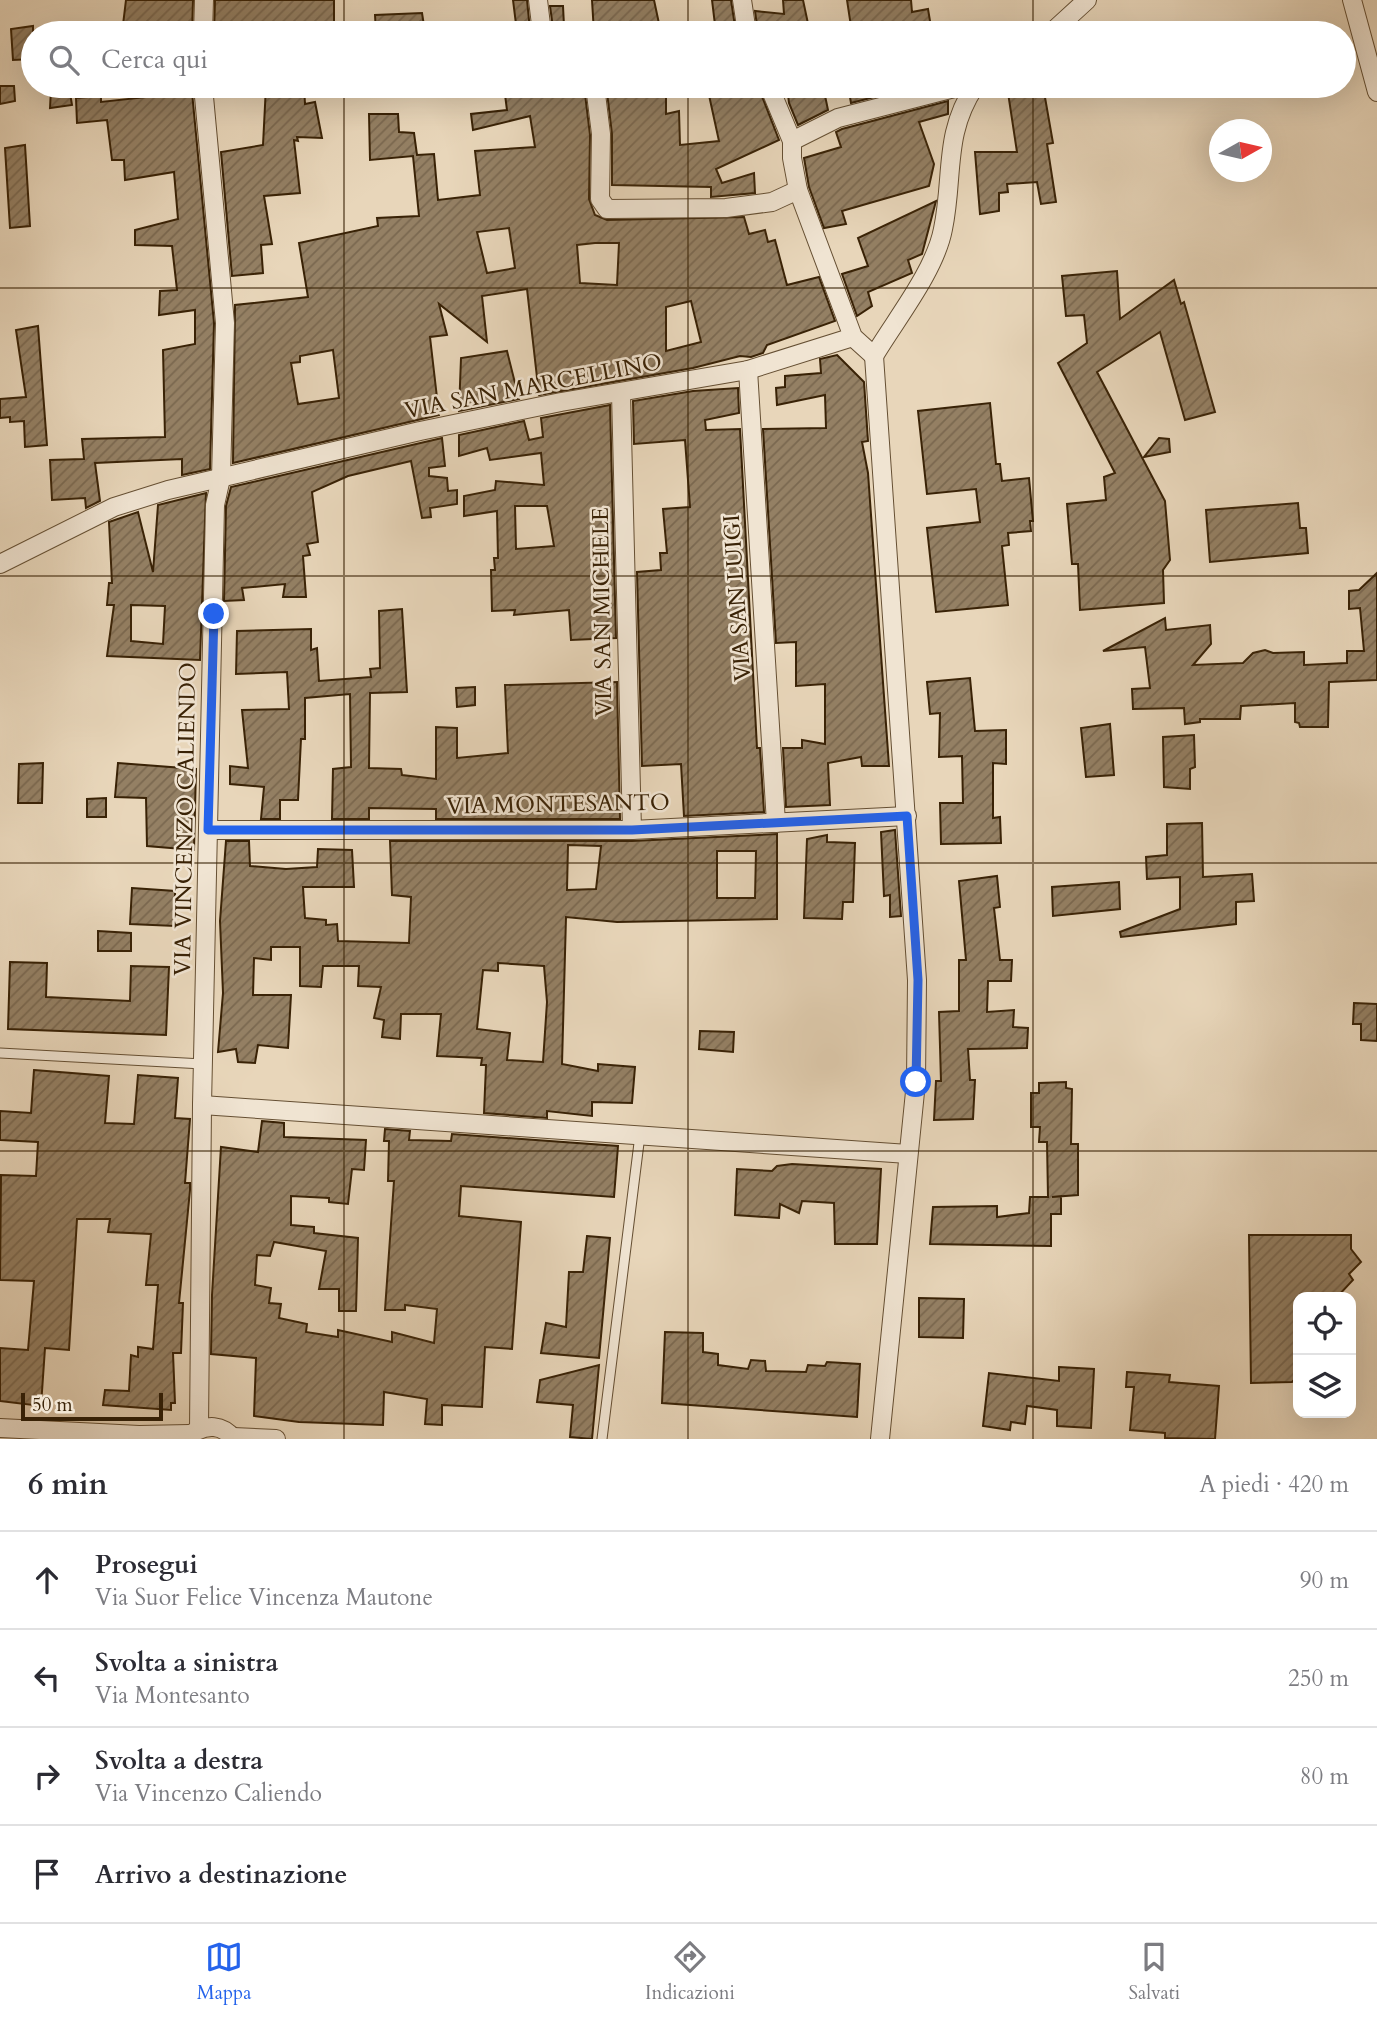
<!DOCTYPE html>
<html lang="it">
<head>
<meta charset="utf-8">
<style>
	:root { --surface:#fff; --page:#f2f2f3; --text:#2b2b33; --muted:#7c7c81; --line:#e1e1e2; --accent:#2563eb }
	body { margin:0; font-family:Cardo,serif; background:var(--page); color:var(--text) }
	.controls { position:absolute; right:21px; bottom:21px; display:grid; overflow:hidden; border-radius:14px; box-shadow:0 7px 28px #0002 }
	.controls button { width:63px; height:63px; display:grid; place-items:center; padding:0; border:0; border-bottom:2px solid var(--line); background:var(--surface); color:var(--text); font:35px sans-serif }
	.compass { position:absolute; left:1209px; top:119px; width:63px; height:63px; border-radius:50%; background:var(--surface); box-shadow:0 7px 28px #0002; rotate:82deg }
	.scale { position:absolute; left:21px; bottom:18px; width:142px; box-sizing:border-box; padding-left:7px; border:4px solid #392206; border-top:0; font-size:19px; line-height:24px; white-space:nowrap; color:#392206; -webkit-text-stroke:5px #f0e4d2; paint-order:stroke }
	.stop { position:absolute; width:21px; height:21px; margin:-16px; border:5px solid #2563eb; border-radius:50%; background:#fff }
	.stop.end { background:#2563eb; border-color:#fff; box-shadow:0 2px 7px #0008 }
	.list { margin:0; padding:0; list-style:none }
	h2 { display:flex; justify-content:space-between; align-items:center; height:91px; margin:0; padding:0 28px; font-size:30px }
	h2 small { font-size:23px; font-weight:400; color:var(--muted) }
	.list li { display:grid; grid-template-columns:46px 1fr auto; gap:21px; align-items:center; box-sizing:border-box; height:98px; padding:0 28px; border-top:2px solid var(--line) }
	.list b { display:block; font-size:26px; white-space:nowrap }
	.list p { margin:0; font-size:23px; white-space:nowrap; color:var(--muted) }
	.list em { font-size:23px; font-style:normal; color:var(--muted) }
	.icon { flex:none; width:38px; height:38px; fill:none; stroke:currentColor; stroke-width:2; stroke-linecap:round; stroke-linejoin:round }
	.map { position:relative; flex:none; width:1377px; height:1439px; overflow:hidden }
	.search { position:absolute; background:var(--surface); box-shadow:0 7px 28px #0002; left:21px; right:21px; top:21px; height:77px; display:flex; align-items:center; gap:18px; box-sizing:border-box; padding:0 24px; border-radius:38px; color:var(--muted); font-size:26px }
	.sheet { height:483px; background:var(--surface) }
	nav { display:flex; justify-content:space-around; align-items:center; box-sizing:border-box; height:98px; border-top:2px solid var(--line); background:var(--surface); font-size:19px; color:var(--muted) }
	nav a { display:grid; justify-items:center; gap:4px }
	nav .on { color:var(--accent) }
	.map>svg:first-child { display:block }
</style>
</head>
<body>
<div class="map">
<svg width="1377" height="1439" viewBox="0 0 1377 1439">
	<defs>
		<pattern id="building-hatch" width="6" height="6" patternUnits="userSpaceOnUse" patternTransform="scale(1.75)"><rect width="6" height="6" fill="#948064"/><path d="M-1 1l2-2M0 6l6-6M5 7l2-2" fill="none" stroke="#7a6850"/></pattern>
	</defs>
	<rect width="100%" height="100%" fill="#e8d6ba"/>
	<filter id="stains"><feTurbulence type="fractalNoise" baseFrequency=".00286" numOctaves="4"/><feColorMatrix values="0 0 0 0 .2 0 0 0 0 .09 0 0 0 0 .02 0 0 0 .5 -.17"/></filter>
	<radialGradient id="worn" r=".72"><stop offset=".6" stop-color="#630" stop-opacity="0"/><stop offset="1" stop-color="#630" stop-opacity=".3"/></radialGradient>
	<g fill="url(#building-hatch)" stroke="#392206" stroke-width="2" fill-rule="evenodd">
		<path d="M126 0H193L192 33H122Z"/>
		<path d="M215 0H334V29L321 31 322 33H214Z"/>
		<path d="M513 0H527L530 30 517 32Z"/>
		<path d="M592 0H654L661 33H594Z"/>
		<path d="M712 0H731L736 33H716Z"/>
		<path d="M783 0H803L810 33H758L755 11 784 14Z"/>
		<path d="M847 0H911L912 12 928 9 932 33H852Z"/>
		<path d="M550 6H563L564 26 553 28Z"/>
		<path d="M422 13 425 32 376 33 375 15Z"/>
		<path d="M33 26V59L13 60 11 29Z"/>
		<path d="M0 86H14L15 101 0 104Z"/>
		<path d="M266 86H304L305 104 315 102 322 138 297 137 298 141 294 140 300 193 264 196 272 244 261 245 263 273 232 276 221 152 263 145Z"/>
		<path d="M528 86H584L590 135 589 199 595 215 607 220 744 217 749 234 765 230 768 242 775 240 787 285 819 277 835 321 767 345 763 353 751 357 740 356 693 368 539 395 527 289 482 296 487 342 439 304 447 335 430 337 439 415 233 463 235 305 308 297 299 243 378 226 377 218 419 216 413 156 370 160 369 114H398L399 132 414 133 417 155 434 154 438 200 480 195 475 151 535 147 530 116 473 130 471 114 507 110 504 87ZM509 228 515 268 487 273 477 232ZM595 243H619L617 285 580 283 577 245ZM691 301 701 342 666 351V307ZM333 350 339 398 298 404 291 363 300 362V356Z"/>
		<path d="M619 86H666V114L679 111 680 145 719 141 707 86H758L779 140 716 169 722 183 754 173 755 193 711 197V187L612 185V134L607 92 619 93Z"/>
		<path d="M787 86H823L828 110 798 125 789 103Z"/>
		<path d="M848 86H917L851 103Z"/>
		<path d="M1007 86H1043L1053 143 1047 144 1056 202 1041 204 1037 182 1007 184 1008 192 999 193V211L980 214 975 152H1017Z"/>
		<path d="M69 87 72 105 50 108 51 89Z"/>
		<path d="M192 92 214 323 210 469 182 475V459L95 463 100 501 86 508 85 498 52 500 50 460 84 459 82 439 165 437 163 350 195 344V310L159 315 160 291 177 290 172 246 135 245V230L178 219 174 172 125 180 124 160H112L107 120 77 123 76 98 101 96V102Z"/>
		<path d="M948 101V114L919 122 934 164 929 186 842 211 846 224 824 228 809 187 804 158 841 147 836 132 842 129Z"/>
		<path d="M25 145 30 226 10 228 5 148Z"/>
		<path d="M936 201 922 254 908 260 912 273 868 292 872 306 857 316 842 274 868 266 858 238Z"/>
		<path d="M1117 271 1120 319 1174 280 1181 304 1184 302 1215 412 1185 420 1160 332 1097 372 1165 501 1170 560 1163 570 1164 603 1080 610 1078 564H1072L1067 504 1106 500 1104 477 1115 473 1058 363 1087 343 1084 315 1066 316 1062 276Z"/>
		<path d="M38 326 47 445 25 447 24 421 10 422V417L0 418V399L26 397 16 330Z"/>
		<path d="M507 351 519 399 459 411 461 358Z"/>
		<path d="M837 355 864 382 868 441 862 442 868 473 889 766H862L861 757 828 763 830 805 786 807 783 748H802V740L825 744V684L796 686V642L776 643 763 429 826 428 825 395 777 405 776 388 785 387V376L821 373 820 359Z"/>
		<path d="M738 388 739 413 705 420 706 430 740 429 757 748H760L764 812 684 816 681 764 642 766 637 572 661 570 660 553H667L663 509 690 507 685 440 634 444 633 401 693 391Z"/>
		<path d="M990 403 996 464H1000L1002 481 1029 478 1033 521H1030L1031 531 1008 533 1009 545 1002 546 1008 605 936 612 927 528 980 522 976 489 927 494 918 411Z"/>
		<path d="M610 405 616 638 571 640 569 610 514 615 515 610 492 611 491 570H495L494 558H498L497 511 464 516V496L495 490 496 481 544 485 541 453 490 460 487 448 459 456V435L524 421 529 440 543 437 541 418ZM515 506H547L554 546 516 549Z"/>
		<path d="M442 438 445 466 429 468V476L447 478 448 491 457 490V504L430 508 431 517 422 518 411 461 348 476 312 492 318 542 307 544 310 555 303 556 306 597H283L285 584 242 588 244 600 224 601 226 506 231 487Z"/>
		<path d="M1159 438 1169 439 1170 452 1144 457Z"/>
		<path d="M206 493 200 660 107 656 114 605H107L109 583H112L109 522 138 512 153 572 158 505ZM131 605 165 606 163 644 131 641Z"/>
		<path d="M1298 503 1300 528H1306L1308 553 1210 562 1206 510Z"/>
		<path d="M1377 573V680L1329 682 1328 727H1300L1299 723 1295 722V703L1241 706 1240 719H1200V722L1185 724 1184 708 1133 709 1132 689 1150 688 1145 647 1103 651 1165 618 1166 630 1210 625 1211 644 1193 665 1243 663 1253 653 1265 650 1273 653 1304 652V665L1347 663V651H1364L1360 608 1349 609V591L1359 590Z"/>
		<path d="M402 609 407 692 370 693 369 768 401 769 402 775 436 779V727L457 728V758L508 753 505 685 617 682 620 819H436V809L369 808V819H332L333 769 351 767 350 694 305 698V739H301L298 800H280V819H261L264 787 230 784V766L248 768 242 710 289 709 287 672 236 674 237 631 311 629V650L317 648 319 681 371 677 370 669 380 668 379 611Z"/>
		<path d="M970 678 975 731 1006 730V764L993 763V818L1000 817 1001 843 941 844 940 803H963L962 756 939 757 940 713 930 714 927 682Z"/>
		<path d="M475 687V705L457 707 456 688Z"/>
		<path d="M1110 724 1114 775 1086 777 1081 728Z"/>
		<path d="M1194 735 1195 767 1190 769V789L1164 787 1163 737Z"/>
		<path d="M43 763 42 803H18L19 764Z"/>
		<path d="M118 763 196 769 194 850 147 846 146 798 115 797Z"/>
		<path d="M106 798V817H87V799Z"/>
		<path d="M1202 823 1203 877 1252 874 1254 901 1236 902V924L1121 937 1120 932 1180 909V877L1147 879 1146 857 1167 855V824Z"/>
		<path d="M895 830 901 916 890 917V895L884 896 881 832Z"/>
		<path d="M777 834V919L617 922 566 917 562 1064 598 1071V1064L635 1067 632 1103 592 1102V1116L547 1111V1118L484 1113 486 1065H481L482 1058 437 1056 441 1014H401L400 1039 382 1037 384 1020 374 1018 381 987 358 986 359 966H323L321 987 300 986V947H271V960L254 958 253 995H291L288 1048 258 1045 255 1063 238 1062 236 1049 218 1052 223 993 220 921 226 841H249L250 866 286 869 317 867 318 849 352 850 354 887H303L305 918 326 920V925L337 924 338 941 409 943 411 897 392 895 390 841H632ZM568 845 601 846 596 889 567 890ZM717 851H756L755 898H717ZM498 963 544 966 547 1002 543 1062 507 1060 510 1033 477 1029 483 970 498 971Z"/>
		<path d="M827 835V842L855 843 853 902H843L842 919 804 918 807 839Z"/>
		<path d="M997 876 1000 907 994 908 1000 960H1012L1011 981H988L987 1012 1014 1010 1013 1027 1028 1028 1027 1048 968 1049 970 1080H975L973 1119 934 1120 936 1081H941L939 1012 959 1011V960H966L959 881Z"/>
		<path d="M1119 882 1120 909 1053 916 1052 887Z"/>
		<path d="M132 888 175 891V926L130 924Z"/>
		<path d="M98 931 131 933V951H98Z"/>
		<path d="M10 962 47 963 46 997 130 1001 131 966 169 967 166 1035 8 1029Z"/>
		<path d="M1354 1003 1377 1004V1041L1361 1040V1024H1353Z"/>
		<path d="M700 1031 734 1032 733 1052 699 1049Z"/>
		<path d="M34 1070 109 1076 105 1123 134 1124 138 1075 178 1078 175 1118 190 1119 185 1183H190V1190L179 1303H183L181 1353H173L175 1403H171V1410L103 1405 105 1390 129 1391 131 1355 138 1357V1347L153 1349 158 1285H146L151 1234 108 1232 110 1219H77L69 1350 45 1348 41 1406 0 1401V1348L28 1350 34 1281 0 1280 1 1175 36 1176 38 1142 0 1140V1111L31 1113Z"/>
		<path d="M1066 1082V1088L1072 1089 1071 1144H1078V1195L1052 1197 1061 1196V1214H1051V1246L930 1244 933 1207 997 1206V1217L1029 1213 1030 1197H1048L1047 1142H1039L1040 1127H1031V1093H1039V1083Z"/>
		<path d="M262 1121 284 1123V1137L366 1140 364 1170 352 1169 348 1204 329 1202V1198L291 1196V1225L314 1227V1233L358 1238 356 1311H339V1289H319L326 1251 274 1242 270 1256 257 1255 255 1285 271 1288 269 1303 281 1304 279 1318 307 1324 306 1332 338 1337V1330L392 1342V1332L434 1343 437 1309 405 1305V1310H385L394 1181H388L389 1141H384L385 1129 410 1131 409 1140 451 1141 452 1134 618 1146 614 1197 461 1186 459 1216 521 1222 512 1349 485 1347 482 1407 442 1405V1425L425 1424 427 1399 384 1392 383 1425 299 1422 254 1416 256 1358 211 1354 212 1295 221 1147 258 1152Z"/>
		<path d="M792 1164 881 1169 877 1244H835L834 1203 802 1201 799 1213 780 1204 779 1218 735 1215 737 1169 772 1171 777 1166Z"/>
		<path d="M1249 1235H1351V1249L1361 1262 1349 1274 1353 1280 1337 1297H1298V1376L1292 1382 1251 1383Z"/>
		<path d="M587 1236 610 1238 599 1358 541 1353 546 1323 566 1327 569 1272H583Z"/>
		<path d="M919 1298 964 1299 963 1338 919 1337Z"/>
		<path d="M665 1332 703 1333V1352L718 1354V1365L748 1369 751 1360 765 1361 766 1371 806 1372 808 1365 825 1366 827 1362 860 1364 857 1417 662 1403Z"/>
		<path d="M599 1365 592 1439 570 1437 573 1405 537 1402 540 1380Z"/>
		<path d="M1059 1367 1094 1369 1091 1428 1057 1426V1410L1027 1406 1025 1424 1011 1422 1010 1430 983 1426 989 1373 1059 1381Z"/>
		<path d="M1127 1372 1170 1375 1169 1382 1219 1386 1215 1439 1165 1438V1433L1130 1430 1134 1387H1126Z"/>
	</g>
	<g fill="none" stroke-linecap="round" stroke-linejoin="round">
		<g stroke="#654f33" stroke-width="11">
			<g id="service">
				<path d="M0 1053 203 1064"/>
				<path d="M602 1439 640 1135"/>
			</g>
		</g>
		<g stroke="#654f33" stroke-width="20">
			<g id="minor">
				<path d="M538 0 542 33"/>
				<path d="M742 0 747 33"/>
				<path d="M1352 0 1377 92"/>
				<path d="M203 33 204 0"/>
				<path d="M1051 33 1087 0"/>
				<path d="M595 86 601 134 600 199 607 209 726 208 772 202 798 190"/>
				<path d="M769 86 792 141V158L798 190 853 337 874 356"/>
				<path d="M792 141 838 118 962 86"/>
				<path d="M874 356 917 980 916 1082 880 1439"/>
				<path d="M874 356C896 319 935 271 943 229 954 176 943 134 975 86"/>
				<path d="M748 370 776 823"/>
				<path d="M621 394 632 830"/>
				<path d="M0 564 114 507 168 490 420 431 561 402 748 370 853 337"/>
				<path d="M208 830H632L907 816"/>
				<path d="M202 1105 908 1154"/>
				<path d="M0 1428 139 1435 190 1434"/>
				<path d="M199 1429 202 1105 215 505 221 478 225 323 203 86"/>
				<path d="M191 1434C207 1424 222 1424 234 1439"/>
				<path d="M233 1437 276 1439"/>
			</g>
		</g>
		<use href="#service" stroke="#f0e4d2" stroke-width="9"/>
		<use href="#minor" stroke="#f0e4d2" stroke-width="18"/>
	</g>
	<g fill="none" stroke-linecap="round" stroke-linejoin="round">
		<path stroke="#2563eb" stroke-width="9" d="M214 614 208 830H632L907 816 918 980 916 1082"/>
	</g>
	<path fill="none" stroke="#392206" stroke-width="2" stroke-opacity="0.55" d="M344 0V33M688 0V33M1033 0V33M344 86V1439M688 86V1439M1033 86V1439M0 288H1377M0 576H1377M0 863H1377M0 1151H1377"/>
	<g text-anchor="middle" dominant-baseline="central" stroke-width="5" stroke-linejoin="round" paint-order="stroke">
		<g font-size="23" fill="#392206" stroke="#f0e4d2">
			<text transform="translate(533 386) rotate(-11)">VIA SAN MARCELLINO</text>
			<text transform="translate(737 598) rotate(-94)">VIA SAN LUIGI</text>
			<text transform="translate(602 612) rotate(-91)">VIA SAN MICHELE</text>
			<text transform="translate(558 804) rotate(-1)">VIA MONTESANTO</text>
			<text transform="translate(185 819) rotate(-89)">VIA VINCENZO CALIENDO</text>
		</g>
	</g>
	<rect width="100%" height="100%" filter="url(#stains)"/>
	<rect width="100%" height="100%" fill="url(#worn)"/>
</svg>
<div class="controls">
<button><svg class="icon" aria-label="locate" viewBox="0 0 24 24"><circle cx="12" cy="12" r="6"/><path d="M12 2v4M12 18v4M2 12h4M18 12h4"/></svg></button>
<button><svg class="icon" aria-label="layers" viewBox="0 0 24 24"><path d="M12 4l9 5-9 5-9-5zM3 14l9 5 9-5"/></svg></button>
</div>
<svg class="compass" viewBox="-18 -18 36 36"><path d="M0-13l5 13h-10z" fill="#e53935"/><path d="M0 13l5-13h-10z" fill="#7c7c81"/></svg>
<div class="scale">50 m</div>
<div class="stop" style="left:916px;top:1082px"></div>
<div class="stop end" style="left:214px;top:614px"></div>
<div class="search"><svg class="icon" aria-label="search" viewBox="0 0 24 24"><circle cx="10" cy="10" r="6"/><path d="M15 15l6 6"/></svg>Cerca qui</div>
</div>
<section class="sheet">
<h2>6 min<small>A piedi · 420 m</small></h2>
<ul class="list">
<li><svg class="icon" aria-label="ahead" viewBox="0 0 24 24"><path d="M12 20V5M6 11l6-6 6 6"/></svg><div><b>Prosegui</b><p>Via Suor Felice Vincenza Mautone</p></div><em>90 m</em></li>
<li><svg class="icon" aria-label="left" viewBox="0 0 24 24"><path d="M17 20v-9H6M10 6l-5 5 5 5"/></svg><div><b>Svolta a sinistra</b><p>Via Montesanto</p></div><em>250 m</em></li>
<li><svg class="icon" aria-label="right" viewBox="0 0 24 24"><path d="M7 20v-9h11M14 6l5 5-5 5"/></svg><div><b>Svolta a destra</b><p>Via Vincenzo Caliendo</p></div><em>80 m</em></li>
<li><svg class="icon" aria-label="arrive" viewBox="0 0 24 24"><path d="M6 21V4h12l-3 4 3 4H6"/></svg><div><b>Arrivo a destinazione</b></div></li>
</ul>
</section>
<nav>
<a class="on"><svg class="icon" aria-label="map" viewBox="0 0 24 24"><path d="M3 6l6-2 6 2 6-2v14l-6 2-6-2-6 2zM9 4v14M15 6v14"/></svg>Mappa</a>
<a><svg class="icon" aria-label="directions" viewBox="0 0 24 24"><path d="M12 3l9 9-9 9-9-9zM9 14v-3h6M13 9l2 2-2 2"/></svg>Indicazioni</a>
<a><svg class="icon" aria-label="saved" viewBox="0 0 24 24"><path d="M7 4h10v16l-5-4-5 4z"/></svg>Salvati</a>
</nav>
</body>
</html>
